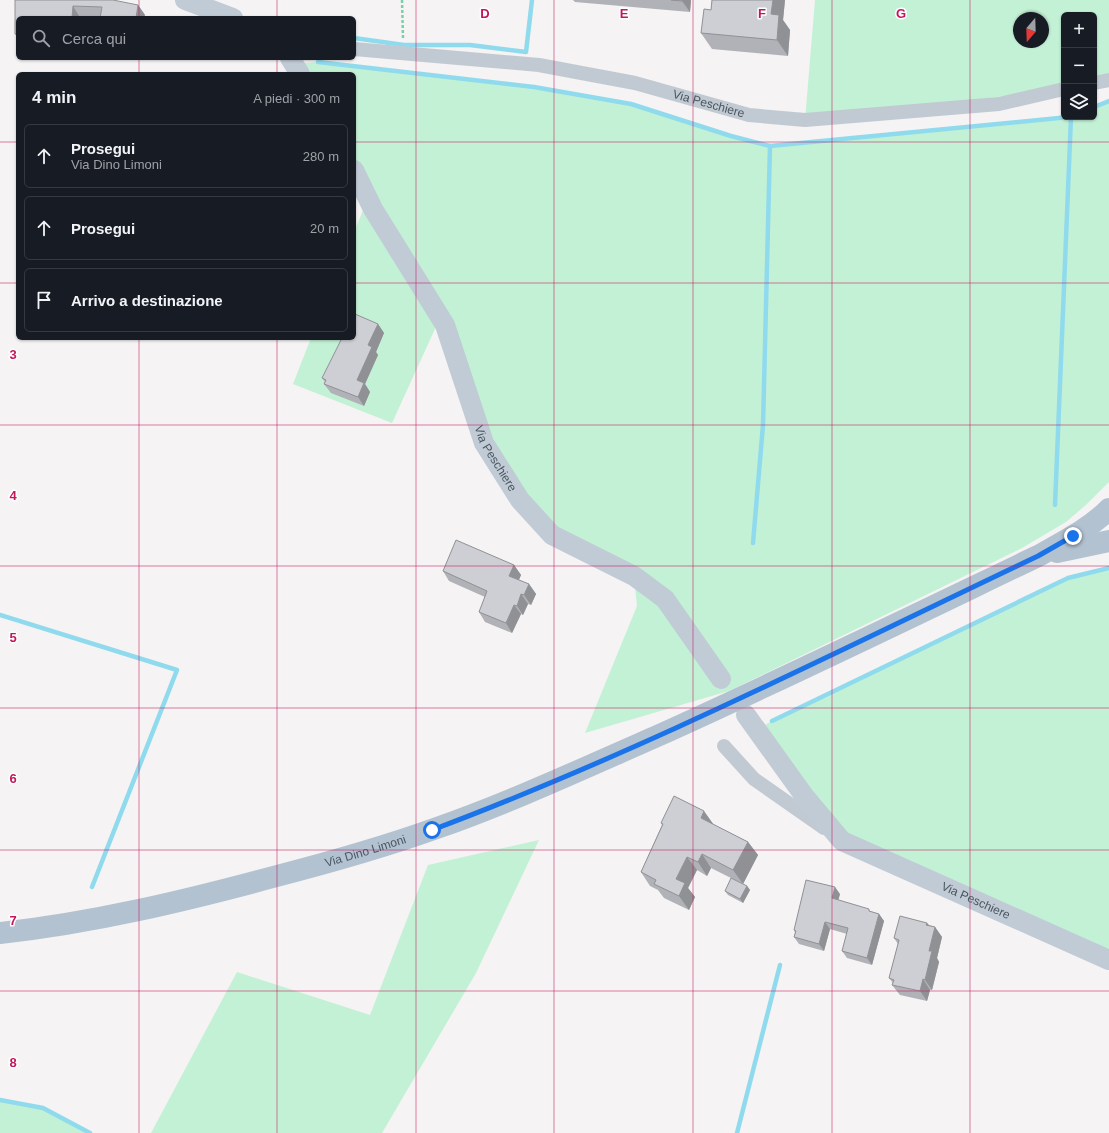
<!DOCTYPE html>
<html lang="it">
<head>
<meta charset="utf-8">
<style>
	:root { --surface:#171b24; --page:#242831; --text:#f1f3f6; --muted:#9ea1a6; --line:#363941 }
	body { margin:0; font-family:Helvetica,sans-serif; background:var(--page); color:var(--text) }
	.controls { position:absolute; right:12px; top:12px; display:grid; overflow:hidden; border-radius:6px; box-shadow:0 1px 3px #0004 }
	.controls button { width:36px; height:36px; display:grid; place-items:center; padding:0; border:0; border-bottom:1px solid var(--line); background:var(--surface); color:var(--text); font:20px sans-serif }
	.compass { position:absolute; left:1013px; top:12px; width:36px; height:36px; border-radius:50%; background:var(--surface); box-shadow:0 1px 3px #0004; rotate:199deg }
	.stop { position:absolute; width:12px; height:12px; margin:-9px; border:3px solid #1a73e8; border-radius:50%; background:#fff }
	.stop.end { background:#1a73e8; border-color:#fff; box-shadow:0 1px 4px #0008 }
	.list { margin:0; padding:0; list-style:none }
	h2 { display:flex; justify-content:space-between; align-items:center; height:52px; margin:0; padding:0 16px; font-size:17px }
	h2 small { font-size:13px; font-weight:400; color:var(--muted) }
	.list li { display:grid; grid-template-columns:26px 1fr auto; gap:12px; align-items:center; box-sizing:border-box; height:64px; margin:0 8px 8px; padding:0 8px; border:1px solid var(--line); border-radius:6px }
	.list b { display:block; font-size:15px; white-space:nowrap }
	.list p { margin:0; font-size:13px; white-space:nowrap; color:var(--muted) }
	.list em { font-size:13px; font-style:normal; color:var(--muted) }
	.icon { flex:none; width:22px; height:22px; fill:none; stroke:currentColor; stroke-width:2; stroke-linecap:round; stroke-linejoin:round }
	.map { position:relative; flex:none; width:1109px; height:1133px; overflow:hidden }
	.search { position:absolute; background:var(--surface); box-shadow:0 1px 3px #0004; left:16px; top:16px; width:340px; height:44px; display:flex; align-items:center; gap:10px; box-sizing:border-box; padding:0 14px; border-radius:6px; color:var(--muted); font-size:15px }
	.panel { position:absolute; background:var(--surface); box-shadow:0 1px 3px #0004; left:16px; top:72px; width:340px; height:268px; border-radius:6px }
	.map>svg:first-child { display:block }
</style>
</head>
<body>
<div class="map">
<svg width="1109" height="1133" viewBox="0 0 1109 1133">
	<rect width="100%" height="100%" fill="#f5f3f3"/>
	<g fill="#c3f1d5" fill-rule="evenodd">
		<path d="M815 0H1109V80L1094 83V15H1064V89L805 120ZM1019 18H1043V42H1019Z"/>
		<path d="M318 62 534 87 631 104 731 136 770 146 1069 117H1094V107L1109 101V482L1087 504 1066 522 1022 548 729 691 585 733 637 606 634 577 552 535 520 500 440 318 392 423 293 384 311 338H354V232L368 198 354 170V74H300L294 64Z"/>
		<path d="M1109 568V960L842 841 756 730 772 721 1068 578Z"/>
		<path d="M539 840 476 973 382 1133H151L237 972 370 1015 428 865Z"/>
		<path d="M0 1100 43 1108 90 1133H0Z"/>
	</g>
	<g fill="none" stroke-linecap="round" stroke-linejoin="round">
		<g stroke="#90daee" stroke-width="4.5">
			<path d="M354 38 404 45H470L526 52 532 0"/>
			<path d="M318 62 534 87 631 104 731 136 770 146 1069 117"/>
			<path d="M1094 107 1109 101"/>
			<path d="M1055 505 1071 117"/>
			<path d="M753 543 763 425 770 146"/>
			<path d="M0 615 177 670 92 887"/>
			<path d="M772 721 1068 578 1109 568"/>
			<path d="M0 1100 43 1108 90 1133"/>
			<path d="M737 1133 780 965"/>
		</g>
		<path stroke="#7ad0a6" stroke-width="2.5" stroke-dasharray="3 2" stroke-linecap="butt" d="M402 0 403 38"/>
		<g stroke="#c1cad2" stroke-width="14">
			<path id="s1" d="M354 49 539 65 635 83 749 115 805 120 999 104 1064 89"/>
			<path d="M1094 83 1109 80"/>
			<path d="M724 746 754 779 824 828"/>
		</g>
		<g stroke="#c1cbd6" stroke-width="20">
			<path d="M185 0 233 18"/>
			<path d="M290 58 300 74"/>
			<path id="s2" d="M354 170 373 209 445 325 484 443 520 500 552 535 634 576 665 599 721 679"/>
			<path id="s3" d="M746 715 805 797 842 841 1109 960"/>
		</g>
		<g stroke="#b3c2d1" stroke-width="22">
			<path d="M1057 552 1109 541"/>
			<path id="s4" d="M0 933C92 923 184 901 273 877 327 863 381 848 434 829 509 803 582 769 655 737 784 679 911 617 1038 556 1063 542 1089 529 1109 509"/>
		</g>
	</g>
	<g fill="#b0b2b7">
		<path d="M15 0 138 5 145 15 100 16H79L18 18V38L15 34Z"/>
		<path d="M573 0H691L690 12 575 2Z"/>
		<path d="M712 0H785L783 20 790 30 788 56 712 49 701 33 711 10Z"/>
		<path d="M378 324 384 333 376 352 378 355 365 384 370 392 364 406 331 393 324 384 325 382 322 378Z"/>
		<path d="M514 565 521 575 519 580 529 584 536 594 531 605 528 604 523 615 521 614 512 633 485 622 479 612 485 597 449 581 443 571Z"/>
		<path d="M661 823 714 825 748 842 758 855 743 884 711 868 707 876 697 870 688 888 695 897 689 910 664 898 658 890 650 886 641 872 662 825Z"/>
		<path d="M747 886 750 890 743 903 728 895 725 891Z"/>
		<path d="M840 894 838 900 879 914 884 921 872 965 847 958 842 951 847 934 830 929 824 951 799 944 794 937 795 933 794 930Z"/>
		<path d="M927 923 929 925 935 927 942 937 937 958 939 962 932 990H930L927 1001 900 995 892 985 893 983 889 978 898 944 894 938Z"/>
	</g>
	<g fill="#909195">
		<path d="M682 0H691L690 12 682 1Z"/>
		<path d="M773 0H785L783 20 790 30 788 56 777 40 771 14Z"/>
		<path d="M138 5 145 15 144 18H136Z"/>
		<path d="M73 6 79 16V18H72Z"/>
		<path d="M378 324 384 333 376 352 378 355 365 384 370 392 364 406 358 397 357 380 368 345Z"/>
		<path d="M514 565 521 575 516 586 509 576Z"/>
		<path d="M529 584 536 594 531 605 524 595Z"/>
		<path d="M521 594 528 604 523 615 517 606Z"/>
		<path d="M514 605 521 614 512 633 506 623Z"/>
		<path d="M704 811 714 825 701 818Z"/>
		<path d="M748 842 758 855 743 884 733 870Z"/>
		<path d="M702 854 711 868 707 876 698 862Z"/>
		<path d="M687 857 697 870 688 888 695 897 689 910 679 896 676 879Z"/>
		<path d="M747 886 750 890 743 903 740 899Z"/>
		<path d="M835 887 840 894 837 905 832 898Z"/>
		<path d="M879 914 884 921 872 965 867 958Z"/>
		<path d="M825 922 830 929 824 951 819 944Z"/>
		<path d="M927 923 934 932 935 927 942 937 937 958 939 962 932 990 925 980 929 951 926 925Z"/>
		<path d="M923 979 930 990 927 1001 920 991Z"/>
	</g>
	<g fill="#cdcfd5" stroke="#909195">
		<path d="M15 0H113L138 5 136 18H100L102 7 73 6 72 18H18V34H15Z"/>
		<path d="M671 0H682V1Z"/>
		<path d="M712 0H773L771 14 779 15 777 40 701 33 704 9 711 10Z"/>
		<path d="M355 314 378 324 368 345 372 347 357 380 364 383 358 397 324 384 326 380 322 378 342 338H354V315Z"/>
		<path d="M456 540 514 565 509 576 529 584 524 595 521 594 517 606 514 605 506 623 479 612 487 591 443 571Z"/>
		<path d="M674 796 704 811 701 818 748 842 733 870 702 854 698 862 687 857 676 879 685 883 679 896 654 884 656 880 641 872 663 824 661 823Z"/>
		<path d="M731 878 747 886 740 899 725 891Z"/>
		<path d="M806 880 835 887 832 898 869 909V911L879 914 867 958 842 951 848 928 825 922 819 944 794 937 796 931 794 930Z"/>
		<path d="M900 916 927 923 926 925 935 927 929 951H932L925 980 923 979 920 991 892 985 894 980 889 978 899 940 894 938Z"/>
	</g>
	<g fill="none" stroke-linecap="round" stroke-linejoin="round">
		<path stroke="#1a73e8" stroke-width="5" d="M432 830C640 752 838 651 1038 556L1073 536"/>
	</g>
	<path fill="none" stroke="#c2185b" stroke-width="1" stroke-opacity="0.55" d="M139 0V18M277 0V18M416 0V1133M554 0V1133M693 0V1133M832 0V1133M970 0V1133M139 58V74M277 58V74M0 142H18M354 142H1109M0 283H18M354 283H1109M139 338V1133M277 338V1133M0 425H1109M0 566H1109M0 708H1109M0 850H1109M0 991H1109"/>
	<g text-anchor="middle" dominant-baseline="central" stroke-width="3" stroke-linejoin="round" paint-order="stroke">
		<g font-size="12" fill="#4a5661" stroke="#fff">
			<text stroke="none"><textPath href="#s1" startOffset="360">Via Peschiere</textPath></text>
			<text stroke="none"><textPath href="#s2" startOffset="323">Via Peschiere</textPath></text>
			<text stroke="none"><textPath href="#s4" startOffset="375">Via Dino Limoni</textPath></text>
			<text stroke="none"><textPath href="#s3" startOffset="305">Via Peschiere</textPath></text>
		</g>
	</g>
	<g font-size="13" text-anchor="middle" font-weight="bold" fill="#c2185b" stroke="#fff" stroke-width="3" stroke-linejoin="round" paint-order="stroke">
		<text x="485" y="18">D</text>
		<text x="624" y="18">E</text>
		<text x="762" y="18">F</text>
		<text x="901" y="18">G</text>
		<text x="13" y="359">3</text>
		<text x="13" y="500">4</text>
		<text x="13" y="642">5</text>
		<text x="13" y="783">6</text>
		<text x="13" y="925">7</text>
		<text x="13" y="1067">8</text>
	</g>
</svg>
<div class="controls">
<button>+</button>
<button>−</button>
<button><svg class="icon" aria-label="layers" viewBox="0 0 24 24"><path d="M12 4l9 5-9 5-9-5zM3 14l9 5 9-5"/></svg></button>
</div>
<svg class="compass" viewBox="-18 -18 36 36"><path d="M0-13l5 13h-10z" fill="#e53935"/><path d="M0 13l5-13h-10z" fill="#9ea1a6"/></svg>
<div class="stop" style="left:432px;top:830px"></div>
<div class="stop end" style="left:1073px;top:536px"></div>
<div class="search"><svg class="icon" aria-label="search" viewBox="0 0 24 24"><circle cx="10" cy="10" r="6"/><path d="M15 15l6 6"/></svg>Cerca qui</div>
<section class="panel">
<h2>4 min<small>A piedi · 300 m</small></h2>
<ul class="list">
<li><svg class="icon" aria-label="ahead" viewBox="0 0 24 24"><path d="M12 20V5M6 11l6-6 6 6"/></svg><div><b>Prosegui</b><p>Via Dino Limoni</p></div><em>280 m</em></li>
<li><svg class="icon" aria-label="ahead" viewBox="0 0 24 24"><path d="M12 20V5M6 11l6-6 6 6"/></svg><div><b>Prosegui</b></div><em>20 m</em></li>
<li><svg class="icon" aria-label="arrive" viewBox="0 0 24 24"><path d="M6 21V4h12l-3 4 3 4H6"/></svg><div><b>Arrivo a destinazione</b></div></li>
</ul>
</section>
</div>
</body>
</html>
